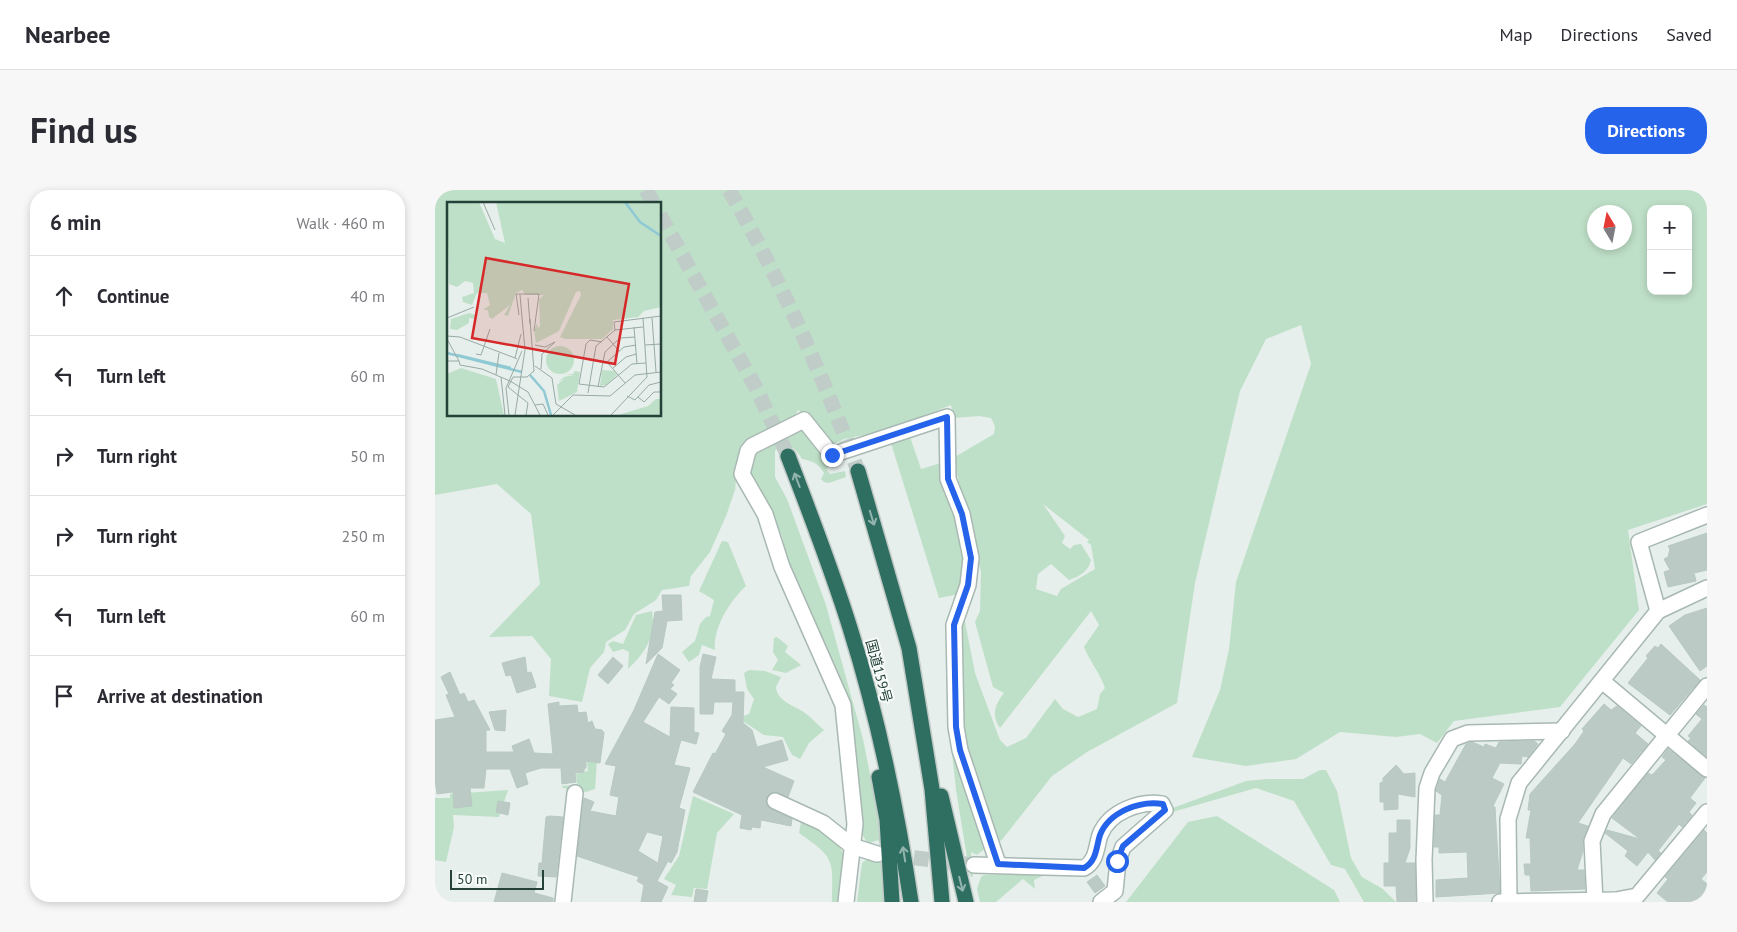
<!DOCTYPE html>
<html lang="en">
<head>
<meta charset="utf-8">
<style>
	:root { --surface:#fff; --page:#f7f7f7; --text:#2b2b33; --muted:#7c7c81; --line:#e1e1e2; --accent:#2563eb }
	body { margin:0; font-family:"PT Sans","Noto Sans JP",sans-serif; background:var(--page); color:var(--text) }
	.controls { position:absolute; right:15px; top:15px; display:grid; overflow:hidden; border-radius:10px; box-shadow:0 2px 8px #0003 }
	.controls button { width:45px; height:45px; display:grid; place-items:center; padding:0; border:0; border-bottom:1px solid var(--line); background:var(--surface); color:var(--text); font:25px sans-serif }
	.compass { position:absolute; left:1152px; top:15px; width:45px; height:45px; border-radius:50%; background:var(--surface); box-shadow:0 2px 8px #0003; rotate:350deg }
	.scale { position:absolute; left:15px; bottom:12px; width:94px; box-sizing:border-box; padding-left:5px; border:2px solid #24423a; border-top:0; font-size:14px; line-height:18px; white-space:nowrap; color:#24423a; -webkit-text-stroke:4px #f7fbf9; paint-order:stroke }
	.stop { position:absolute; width:15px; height:15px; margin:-11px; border:4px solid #2563eb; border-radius:50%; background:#fff }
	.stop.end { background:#2563eb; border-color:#fff; box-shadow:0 1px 5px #0008 }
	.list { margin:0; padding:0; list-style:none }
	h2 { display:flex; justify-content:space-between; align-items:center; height:65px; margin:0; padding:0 20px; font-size:21px }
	h2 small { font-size:16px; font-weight:400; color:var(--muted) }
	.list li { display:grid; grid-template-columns:32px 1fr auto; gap:15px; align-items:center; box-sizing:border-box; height:80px; padding:0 20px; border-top:1px solid var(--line) }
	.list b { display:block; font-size:19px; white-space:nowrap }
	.list em { font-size:16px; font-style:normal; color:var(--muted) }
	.icon { flex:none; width:28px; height:28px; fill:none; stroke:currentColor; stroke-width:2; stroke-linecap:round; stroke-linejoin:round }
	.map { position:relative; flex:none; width:1272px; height:712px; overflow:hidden; border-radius:20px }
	header { display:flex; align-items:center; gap:30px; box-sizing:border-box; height:70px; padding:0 25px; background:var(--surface); border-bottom:1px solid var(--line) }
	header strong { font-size:24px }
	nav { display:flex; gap:28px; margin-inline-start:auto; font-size:18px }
	.intro { display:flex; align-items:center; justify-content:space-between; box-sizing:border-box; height:120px; padding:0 30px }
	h1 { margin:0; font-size:35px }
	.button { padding:12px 22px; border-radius:20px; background:var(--accent); color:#fff; font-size:18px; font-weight:700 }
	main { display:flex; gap:30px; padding:0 30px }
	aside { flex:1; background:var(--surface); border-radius:20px; box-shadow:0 2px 8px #0003 }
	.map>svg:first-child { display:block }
</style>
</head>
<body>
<header>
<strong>Nearbee</strong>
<nav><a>Map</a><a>Directions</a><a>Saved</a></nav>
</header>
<div class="intro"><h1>Find us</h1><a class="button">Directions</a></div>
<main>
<aside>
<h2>6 min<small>Walk · 460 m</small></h2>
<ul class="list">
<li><svg class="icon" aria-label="ahead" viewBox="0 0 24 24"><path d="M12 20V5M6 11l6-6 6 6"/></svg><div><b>Continue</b></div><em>40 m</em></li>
<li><svg class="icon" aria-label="left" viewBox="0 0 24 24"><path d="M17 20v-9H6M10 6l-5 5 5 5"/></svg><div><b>Turn left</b></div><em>60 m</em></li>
<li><svg class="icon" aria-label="right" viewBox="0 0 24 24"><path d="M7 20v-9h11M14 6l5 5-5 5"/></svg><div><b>Turn right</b></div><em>50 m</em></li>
<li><svg class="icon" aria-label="right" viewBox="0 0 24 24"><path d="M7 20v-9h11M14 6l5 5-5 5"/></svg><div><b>Turn right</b></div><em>250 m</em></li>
<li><svg class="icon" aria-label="left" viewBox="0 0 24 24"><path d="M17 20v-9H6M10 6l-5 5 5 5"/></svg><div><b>Turn left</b></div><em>60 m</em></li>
<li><svg class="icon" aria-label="arrive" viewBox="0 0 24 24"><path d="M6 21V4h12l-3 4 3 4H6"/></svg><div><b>Arrive at destination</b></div></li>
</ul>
</aside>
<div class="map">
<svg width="1272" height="712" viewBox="0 0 1272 712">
	<rect width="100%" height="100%" fill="#e6efeb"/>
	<g fill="#bfe0c8" fill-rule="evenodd">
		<path d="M0 0H1272V314L1193 340 1204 420 1125 517 1019 531 1002 553 985 544 961 547 905 542 861 569 811 576 757 567 785 500 794 459 801 392 876 174 866 135 831 149 805 201 760 393 742 513 652 562 617 586 566 651 559 647 529 556 525 443 529 427 540 483 565 550 572 557 591 548 620 509 628 519 643 527 662 519 665 504 670 498C665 483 655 472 649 457L664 435 656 421 565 538C556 526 560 514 569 503L558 497 540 432 545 421 546 382 518 268 559 244 560 236 556 228 544 226 519 228 516 215 453 240 409 249 399 254 375 229 363 220 358 229 317 250 303 268 300 300 291 326 275 362 256 386 254 396 227 400 221 410 199 424 190 440 171 452 169 462 155 478 147 512 114 506 116 469 97 446 54 447 105 394 96 324 62 294 0 305ZM14 14H225V225H14ZM1216 19H1253V101H1216ZM1160 22H1190V52H1160ZM608 314 654 350 652 352 656 355 660 379 626 399 622 406 601 399 603 384 616 374 634 390C645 386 653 382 656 370L646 354 639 355 635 359 627 353 630 346Z"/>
		<path d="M368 239 394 269 395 276 391 279 395 284 410 281 411 287 394 293 389 292 386 289 389 283C383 273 378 271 367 269 361 259 356 254 344 255L340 261V287L352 309 391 415 428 549 449 653 451 712H422L427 673 434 668 443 672 445 653 443 650 435 653 431 651 426 642 415 515 351 371 352 368 347 346 335 321 311 281 322 258Z"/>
		<path d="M474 244 486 279 506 273 531 376 524 404 504 408 455 250Z"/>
		<path d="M287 351 293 352 311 396C295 411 278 437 280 460L267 455 264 465 254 472 247 462 260 451 265 434 271 427 275 426 279 410 264 401Z"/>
		<path d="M217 421C221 446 211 462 193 479L194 462 188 459 178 462 173 454 178 451 188 454 201 425Z"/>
		<path d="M342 447 353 456 350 462 366 475 351 483 337 480 343 470 338 462 339 448Z"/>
		<path d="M314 480 330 481 346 487 341 497C342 512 361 516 370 523 377 528 383 535 389 540L374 553 365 569 357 565 348 547 329 545 303 528 314 524 319 509 312 499 309 483Z"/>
		<path d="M150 553 162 571 160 599 151 602 128 598 127 596 142 595 141 584 153 581Z"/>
		<path d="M516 553 552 657 542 665 536 662 538 687 535 686 521 600Z"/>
		<path d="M885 580H891L902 601 916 668 927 687 948 699 961 712H929L910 679 896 675 859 611 821 598 734 623 735 619 811 591 832 589H868Z"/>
		<path d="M73 600 64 627 18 625 19 637 11 672 0 670V608H15V604Z"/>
		<path d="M258 606 299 624 282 643 272 699 259 698 257 707 236 705 241 695 229 689 244 666Z"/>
		<path d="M782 626 899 700 905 712H691L753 632Z"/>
		<path d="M367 627 405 657 410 669 408 712H397C398 669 400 668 364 643Z"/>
		<path d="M612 684 599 690 600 699 588 689 561 712H545L542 699 546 687 549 685Z"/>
	</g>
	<g fill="#bbcac4" stroke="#b8c9c2" fill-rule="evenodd">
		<path d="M1272 343V380L1259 383 1261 391 1233 397 1229 382 1235 380 1229 369 1233 367 1235 359 1233 356Z"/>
		<path d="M227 405H246L247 430 232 431 227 458 211 474 220 422 228 421Z"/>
		<path d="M1272 418V476L1265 481 1234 436 1250 425Z"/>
		<path d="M1226 454 1265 490 1235 525 1193 493 1213 468 1211 466 1220 456 1223 458Z"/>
		<path d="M223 464 245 480 236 493 239 495 235 499 242 504 234 514 224 507 208 532 235 547 236 517 259 518V542L264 543 261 554 246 550 239 575 255 578 244 618 250 620 242 662 236 673 233 671 222 691 233 697 226 712H206L209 695 202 691 204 687 142 666 149 608 159 612 155 621 181 626 184 607 175 605 181 576 170 574 199 520ZM212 642 228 646 223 673 203 661Z"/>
		<path d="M268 464 281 467 276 489 300 490V502H309L308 533 317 540 322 557 347 550 353 570 328 577 359 591 353 607 339 602 332 607 331 612 336 619 357 629 356 636 326 630 325 638 317 637 316 640 305 638 307 625 258 602 278 563 280 564 291 544 287 541 297 525 298 512H279L278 524H265V477Z"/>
		<path d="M90 467 92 483 96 482 101 497 82 503 76 485 71 486 67 473Z"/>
		<path d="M178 467 188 476 173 494 163 485Z"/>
		<path d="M15 482 25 505 29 503 33 512 39 510 55 540H51V562H79L77 556 94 549 99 563 118 564 113 514 124 512V516L142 515 143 523 151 522 153 533 157 531 160 539 167 540 169 543 165 573 151 571V578L149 579V582L140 583 141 592 127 594 126 578H106L90 583 93 594 82 598 75 579H51L49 598H35L37 616 19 618 18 602 2 604 0 590V530L20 527 11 505 14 504 6 487Z"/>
		<path d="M1169 514 1176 520 1182 516 1206 536 1200 543 1213 554 1196 574 1188 568 1143 633 1153 636 1148 648V661L1142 680H1149L1150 699 1096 701 1095 685H1090L1089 674H1096L1095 648H1091L1096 620H1093L1095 604 1140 554 1149 541 1147 539Z"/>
		<path d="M1269 515 1272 517V567L1253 551 1256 548 1253 546 1267 529 1261 524Z"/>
		<path d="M71 520 70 541 60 540 54 522Z"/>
		<path d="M1099 551 1103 554 1093 567 1087 566 1086 574 1065 573 1057 588 1069 594 1058 616 1060 617 1065 703 1001 707V690L1033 688 1032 662 1004 663V657H999L1000 625H1005L1007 605 1001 601 1005 589 1010 592 1031 554 1037 552 1049 557 1050 554 1061 558 1064 552Z"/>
		<path d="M1233 559 1270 588 1255 608 1261 613 1254 622 1257 625 1247 637 1244 634 1223 661 1226 663 1220 670 1213 662 1202 676 1190 666 1193 661 1170 643 1172 640 1205 649 1177 628 1213 583 1217 585 1231 570 1227 567Z"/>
		<path d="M961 575 969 584 980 583V607L963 604V619L949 620V612H945V593L948 592V588Z"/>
		<path d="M63 611 75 613 73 625 61 622Z"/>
		<path d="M115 626 128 627 121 687 103 686 104 673H107L111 627Z"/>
		<path d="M962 630H975V658L970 673H980L981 712H962L961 696H949V673H954V643H962Z"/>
		<path d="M1269 640 1272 643V682L1266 689 1272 694V712H1233L1222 703 1233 689 1230 687Z"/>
		<path d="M67 683 102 692 99 703 118 708V712H59Z"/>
		<path d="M662 685 670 696 660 703 652 692Z"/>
		<path d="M261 699 273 701 271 712H259Z"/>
	</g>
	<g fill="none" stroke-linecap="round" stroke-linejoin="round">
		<path stroke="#bfccc8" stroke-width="15" stroke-dasharray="15 8" stroke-linecap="butt" d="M456 665 539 675"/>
		<g stroke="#bfccc8" stroke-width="15" stroke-dasharray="15 8" stroke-linecap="butt">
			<path d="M211 0 219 14"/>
			<path d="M294 0C346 90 387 184 423 281"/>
			<path d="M225 25 320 196 353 266"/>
		</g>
		<g stroke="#a8b8b2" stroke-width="18">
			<g id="minor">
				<path d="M1223 421 1204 352 1272 325"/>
				<path d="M1167 491 1272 579"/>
				<path d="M340 611 388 633 417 656 442 664"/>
				<path d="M539 675 649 678C662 671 661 657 665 645 674 622 705 610 727 614L730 620 688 657 683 671 680 701 666 712"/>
				<path d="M128 712 140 603"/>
				<path d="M411 712 420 634 408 515 347 377 330 324 307 284 313 261 317 256 369 230 397 265 512 227 513 289 527 324 536 368 533 395 519 435 521 537 525 560 563 674"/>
				<path d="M990 712 989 670 992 598 997 583 1017 549 1033 543 1127 541"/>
				<path d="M1065 712 1181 710 1202 706 1272 622"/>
				<path d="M1074 712 1073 629 1084 593 1223 421 1272 398"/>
				<path d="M1160 712 1157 651 1168 624 1272 496"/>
			</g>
		</g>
		<g stroke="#c2cac8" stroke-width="18">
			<g id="highway">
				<path d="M353 266C375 323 397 380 415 438 443 527 462 619 476 712"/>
				<path d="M423 281 474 458 497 599 507 712"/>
				<path d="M444 587 452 630 457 712"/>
				<path d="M506 606 531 712"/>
			</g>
		</g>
		<use href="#minor" stroke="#fff" stroke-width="15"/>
		<use href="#highway" stroke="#2f6f62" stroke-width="15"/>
	</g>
	<defs><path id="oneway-shaft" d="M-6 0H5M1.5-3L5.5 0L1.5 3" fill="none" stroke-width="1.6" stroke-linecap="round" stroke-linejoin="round" transform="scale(1.25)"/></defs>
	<g stroke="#93b5ae">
		<use href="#oneway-shaft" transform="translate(362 290) rotate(-111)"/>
		<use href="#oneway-shaft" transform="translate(437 328) rotate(73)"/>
		<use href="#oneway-shaft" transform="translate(469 664) rotate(-99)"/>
		<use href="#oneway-shaft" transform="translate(526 694) rotate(76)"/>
	</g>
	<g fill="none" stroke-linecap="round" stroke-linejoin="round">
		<path stroke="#2563eb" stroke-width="6" d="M397 265 512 227 513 289 527 324 536 368 533 395 519 435 521 537 525 560 563 674 649 678C662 671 661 657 665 645 674 622 705 610 728 614L730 620 688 656 682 671"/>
	</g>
	<g text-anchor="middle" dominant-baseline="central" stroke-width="4" stroke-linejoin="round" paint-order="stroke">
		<g font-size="14" fill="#24423a" stroke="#f7fbf9">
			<text transform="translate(444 481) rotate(75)">国道159号</text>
		</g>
	</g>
	<g transform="translate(12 12)">
		<rect width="214" height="214" fill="#e6efeb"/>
		<path d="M0 0H32L48 37 58 41 49 0H214V105L197 109 191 115 166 118V127L155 137H118L113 135 134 93 133 89 129 90 112 129 89 141 87 129 90 121 91 126 93 124 92 97 97 93H79L75 88 69 91 61 114 57 113 63 103 45 117 42 115 41 108H36L43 103 40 91H30L25 103 16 100 15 95 27 91 26 81 18 79 10 85 2 82ZM22 111 29 113 28 117 22 116V121L10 128 3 127 4 117ZM99 158a14 14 0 1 1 28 0a14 14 0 1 1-28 0ZM14 166 49 177 57 213H0V172ZM155 168 167 169 170 173 159 183 153 184ZM128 169 133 170 130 190 112 199 110 183 118 176 111 180 117 175 127 173H117L126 172ZM209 197H214V213H171L201 204Z" fill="#bfe0c8"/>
		<path fill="none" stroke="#8ec9d4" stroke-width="2.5" d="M178 0 193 20 214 34M0 151 75 170M10 153 64 166M83 173 97 189 104 213"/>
		<path fill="none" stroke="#98aaa4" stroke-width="1" d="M36 0 48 28M81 96 83 122M72 113 69 92H92L87 129M0 116 27 105M205 116 209 170M187 125 190 162M168 128 167 120 214 114M0 134 13 135 68 156M160 135 172 149M0 137 12 159M155 140 143 138 139 142 132 182 157 185 185 162 199 161M88 143 98 145 108 140M198 143 214 142M29 152 34 153 43 127M136 156 160 160 178 181M70 157 68 156 74 132M0 159H12L13 163 35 167 63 179 81 190 93 213M160 160 177 145 189 143M88 164 105 176 109 202 128 213M166 166 179 155 189 152M94 167 95 152 108 140M49 173 52 151M54 175 58 213M151 185 158 150 173 136 188 135M141 191 149 144 168 128 196 125M180 194 188 198 202 183 214 180M191 195 197 200 207 190H214M88 203 96 202 101 213M62 213 59 186 75 149M68 213 78 148 73 93M79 213 81 201 61 185 66 175H80L87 169 83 117M106 213 126 193 163 194 188 173 214 170M164 213 200 175 196 116"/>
		<path fill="#d62828" fill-opacity="0.15" stroke="#d62828" stroke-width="2.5" d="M39 56 182 82 168 162 25 136Z"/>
		<rect width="214" height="214" fill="none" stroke="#24423a" stroke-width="2.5"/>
	</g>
</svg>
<div class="controls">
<button>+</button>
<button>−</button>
</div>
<svg class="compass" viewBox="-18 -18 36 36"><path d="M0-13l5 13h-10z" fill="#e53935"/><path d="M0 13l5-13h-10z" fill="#7c7c81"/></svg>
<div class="scale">50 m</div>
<div class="stop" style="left:682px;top:671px"></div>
<div class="stop end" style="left:397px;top:265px"></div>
</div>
</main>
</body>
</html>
